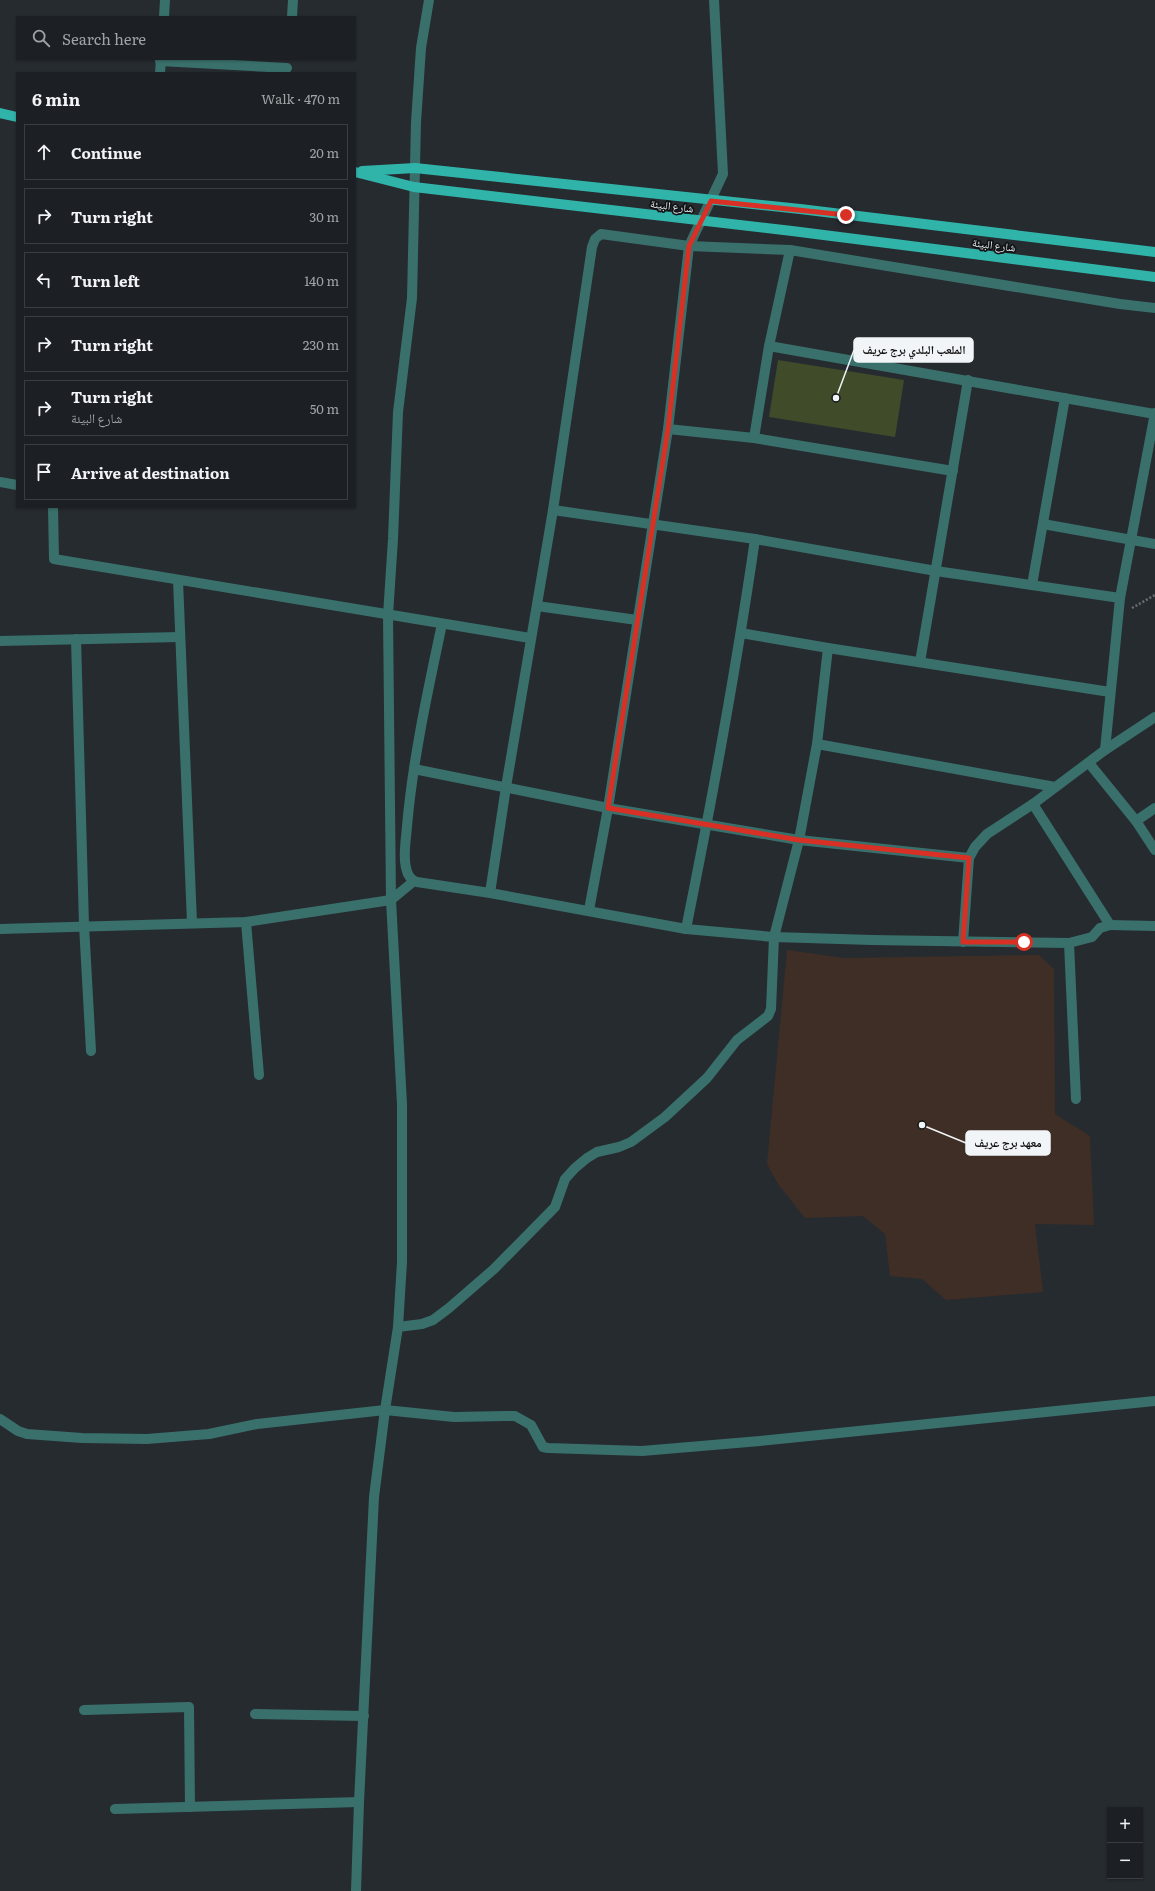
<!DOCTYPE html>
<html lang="en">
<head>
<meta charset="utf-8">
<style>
	:root { --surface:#1c2024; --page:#25282c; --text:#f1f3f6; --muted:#a0a3a6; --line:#3a3e41 }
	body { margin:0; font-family:Literata,"Noto Naskh Arabic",serif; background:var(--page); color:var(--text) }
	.controls { position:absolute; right:12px; bottom:12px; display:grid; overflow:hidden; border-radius:0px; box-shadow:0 1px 3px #0004 }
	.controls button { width:36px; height:36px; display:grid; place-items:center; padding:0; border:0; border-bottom:1px solid var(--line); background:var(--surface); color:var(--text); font:20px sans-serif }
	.stop { position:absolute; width:12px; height:12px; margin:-9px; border:3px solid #d93025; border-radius:50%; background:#fff }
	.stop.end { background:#d93025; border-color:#fff; box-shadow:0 1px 4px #0008 }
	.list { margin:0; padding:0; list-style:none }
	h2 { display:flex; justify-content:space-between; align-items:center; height:52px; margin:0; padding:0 16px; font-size:17px }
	h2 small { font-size:13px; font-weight:400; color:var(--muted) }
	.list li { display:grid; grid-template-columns:26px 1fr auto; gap:12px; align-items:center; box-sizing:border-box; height:56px; margin:0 8px 8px; padding:0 8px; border:1px solid var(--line); border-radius:0px }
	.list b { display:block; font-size:15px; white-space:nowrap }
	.list p { margin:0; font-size:13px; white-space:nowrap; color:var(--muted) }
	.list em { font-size:13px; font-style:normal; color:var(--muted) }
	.icon { flex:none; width:22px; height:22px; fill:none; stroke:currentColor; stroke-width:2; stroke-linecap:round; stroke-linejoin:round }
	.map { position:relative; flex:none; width:1155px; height:1891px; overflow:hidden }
	.search { position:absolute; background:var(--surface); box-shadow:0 1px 3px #0004; left:16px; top:16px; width:340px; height:44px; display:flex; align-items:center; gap:10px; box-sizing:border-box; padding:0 14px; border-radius:0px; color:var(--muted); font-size:15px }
	.panel { position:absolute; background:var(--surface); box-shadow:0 1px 3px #0004; left:16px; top:72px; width:340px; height:436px; border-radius:0px }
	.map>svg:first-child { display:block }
</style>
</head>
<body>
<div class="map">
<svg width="1155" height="1891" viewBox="0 0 1155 1891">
	<rect width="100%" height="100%" fill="#262b30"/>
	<path fill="#3f2e25" d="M787 950 844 958 1039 955 1054 969 1055 1114 1090 1136 1094 1225 1035 1224 1043 1292 946 1300 922 1279 890 1276 885 1234 863 1216 805 1218 778 1184 767 1164Z"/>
	<path fill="#404b29" d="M778 360 904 380 895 437 769 417Z"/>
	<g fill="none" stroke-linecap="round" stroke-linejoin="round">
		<path stroke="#6a6e73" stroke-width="2.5" stroke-dasharray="2 2" stroke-linecap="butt" d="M1132 608 1155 595"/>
		<g stroke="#39706b" stroke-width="10">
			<path d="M164 17 165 0"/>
			<path d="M292 17 293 0"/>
			<path d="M160 61 287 68"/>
			<path d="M160 73 161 59"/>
			<path d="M769 346 1155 414"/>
			<path d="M668 429 754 438 953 471"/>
			<path d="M754 438 769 346 790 250"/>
			<path d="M0 482 17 485"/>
			<path d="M53 507 54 559 530 638"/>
			<path d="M553 510 755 539 936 571 1120 598"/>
			<path d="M1043 524 1155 544"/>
			<path d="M178 580 192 923"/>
			<path d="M1032 585 1065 398"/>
			<path d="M537 606 637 620"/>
			<path d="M442 624C428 690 413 758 407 826 406 841 402 860 408 874 410 878 413 881 417 882L490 893 686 929 774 937 872 940 1069 943 1092 937 1100 928 1110 925 1033 804"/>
			<path d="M741 633 828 648 1110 692"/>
			<path d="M76 639 84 925 91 1051"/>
			<path d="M0 641 180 637"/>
			<path d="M920 662 968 380"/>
			<path d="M817 744 1055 787"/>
			<path d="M1105 750 1120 598 1155 413"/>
			<path d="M1089 763 1136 821 1155 850"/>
			<path d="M414 769 608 808 799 840 969 858"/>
			<path d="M1136 821 1155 808"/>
			<path d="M490 893 506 787 553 510 592 247 595 239 601 234 689 246 790 250 1120 304 1155 308"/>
			<path d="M589 910 608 808 668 429 689 246 723 174 714 0"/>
			<path d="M246 922 259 1075"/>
			<path d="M1110 925 1155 926"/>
			<path d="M0 929 246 922 391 900 414 881"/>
			<path d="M686 929C712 800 736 670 755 539"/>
			<path d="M963 942 969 858 975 847 987 834 1033 804 1105 750 1155 717"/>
			<path d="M1069 943 1076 1099"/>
			<path d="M398 1327 422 1324 433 1320 449 1308 494 1269 555 1207 565 1179 575 1168 587 1158 597 1152 619 1147 631 1142 665 1117 707 1078 737 1040 768 1016 771 1009 774 937 799 840 817 744 828 648"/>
			<path d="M0 1419 18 1431 27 1434 82 1438 147 1439 209 1434 257 1424 385 1410 454 1417 506 1416H515L531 1425 543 1447 548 1448 642 1451 760 1441 1155 1401"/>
			<path d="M84 1710 189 1707 190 1807"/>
			<path d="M255 1714 364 1716"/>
			<path d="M115 1809 359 1802"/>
			<path d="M356 1891 359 1802 374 1497 385 1410 398 1327 402 1262V1104L391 900 388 615 393 539 398 412 412 298 416 122 421 48 429 0"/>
		</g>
		<g stroke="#30b4aa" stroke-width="10">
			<path d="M0 113 17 117"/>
			<path d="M362 171 415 168 800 209 1155 252"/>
			<path d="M355 172 414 187 792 231 1155 277"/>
		</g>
	</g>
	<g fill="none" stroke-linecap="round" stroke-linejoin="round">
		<path stroke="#d93025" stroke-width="5" d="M846 215 711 201 689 246 668 429 608 808 799 840 969 858 963 942H1024"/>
	</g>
	<g text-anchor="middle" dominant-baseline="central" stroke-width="3.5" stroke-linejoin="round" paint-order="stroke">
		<g font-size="11" fill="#f1f5f8" stroke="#111416">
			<text transform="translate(672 205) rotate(7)">شارع البيئة</text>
			<text transform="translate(994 244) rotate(7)">شارع البيئة</text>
		</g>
	</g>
	<path fill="none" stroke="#f1f5f8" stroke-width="1.5" d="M836 398L854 350M922 1125L966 1143"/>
	<g fill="#f1f5f8" stroke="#111416" stroke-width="1.5">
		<circle cx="836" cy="398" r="4"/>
		<circle cx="922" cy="1125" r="4"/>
	</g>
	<g fill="#f1f5f8" stroke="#f1f5f8" stroke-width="1.5">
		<rect x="854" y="338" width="119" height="24" rx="4"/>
		<rect x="966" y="1131" width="84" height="24" rx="4"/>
	</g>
	<g font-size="12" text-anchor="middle" font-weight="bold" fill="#111">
		<text x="914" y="354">الملعب البلدي برج عريف</text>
		<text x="1008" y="1147">معهد برج عريف</text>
	</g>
</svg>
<div class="controls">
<button>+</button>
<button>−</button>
</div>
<div class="stop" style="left:1024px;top:942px"></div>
<div class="stop end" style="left:846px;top:215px"></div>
<div class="search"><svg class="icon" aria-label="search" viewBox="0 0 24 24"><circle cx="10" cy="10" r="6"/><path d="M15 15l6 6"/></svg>Search here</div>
<section class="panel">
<h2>6 min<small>Walk · 470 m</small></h2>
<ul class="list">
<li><svg class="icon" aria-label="ahead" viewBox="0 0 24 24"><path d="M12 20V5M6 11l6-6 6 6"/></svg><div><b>Continue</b></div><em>20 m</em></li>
<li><svg class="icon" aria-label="right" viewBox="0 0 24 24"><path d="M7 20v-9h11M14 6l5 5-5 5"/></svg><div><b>Turn right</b></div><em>30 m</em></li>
<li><svg class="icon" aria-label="left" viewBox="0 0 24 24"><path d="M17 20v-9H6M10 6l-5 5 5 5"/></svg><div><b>Turn left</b></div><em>140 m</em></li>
<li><svg class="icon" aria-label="right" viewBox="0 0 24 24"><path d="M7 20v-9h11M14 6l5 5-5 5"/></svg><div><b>Turn right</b></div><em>230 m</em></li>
<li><svg class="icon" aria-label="right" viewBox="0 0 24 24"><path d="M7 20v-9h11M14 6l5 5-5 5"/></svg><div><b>Turn right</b><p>شارع البيئة</p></div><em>50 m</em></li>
<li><svg class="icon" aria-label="arrive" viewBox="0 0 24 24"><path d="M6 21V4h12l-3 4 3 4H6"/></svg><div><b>Arrive at destination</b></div></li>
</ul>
</section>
</div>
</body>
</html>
